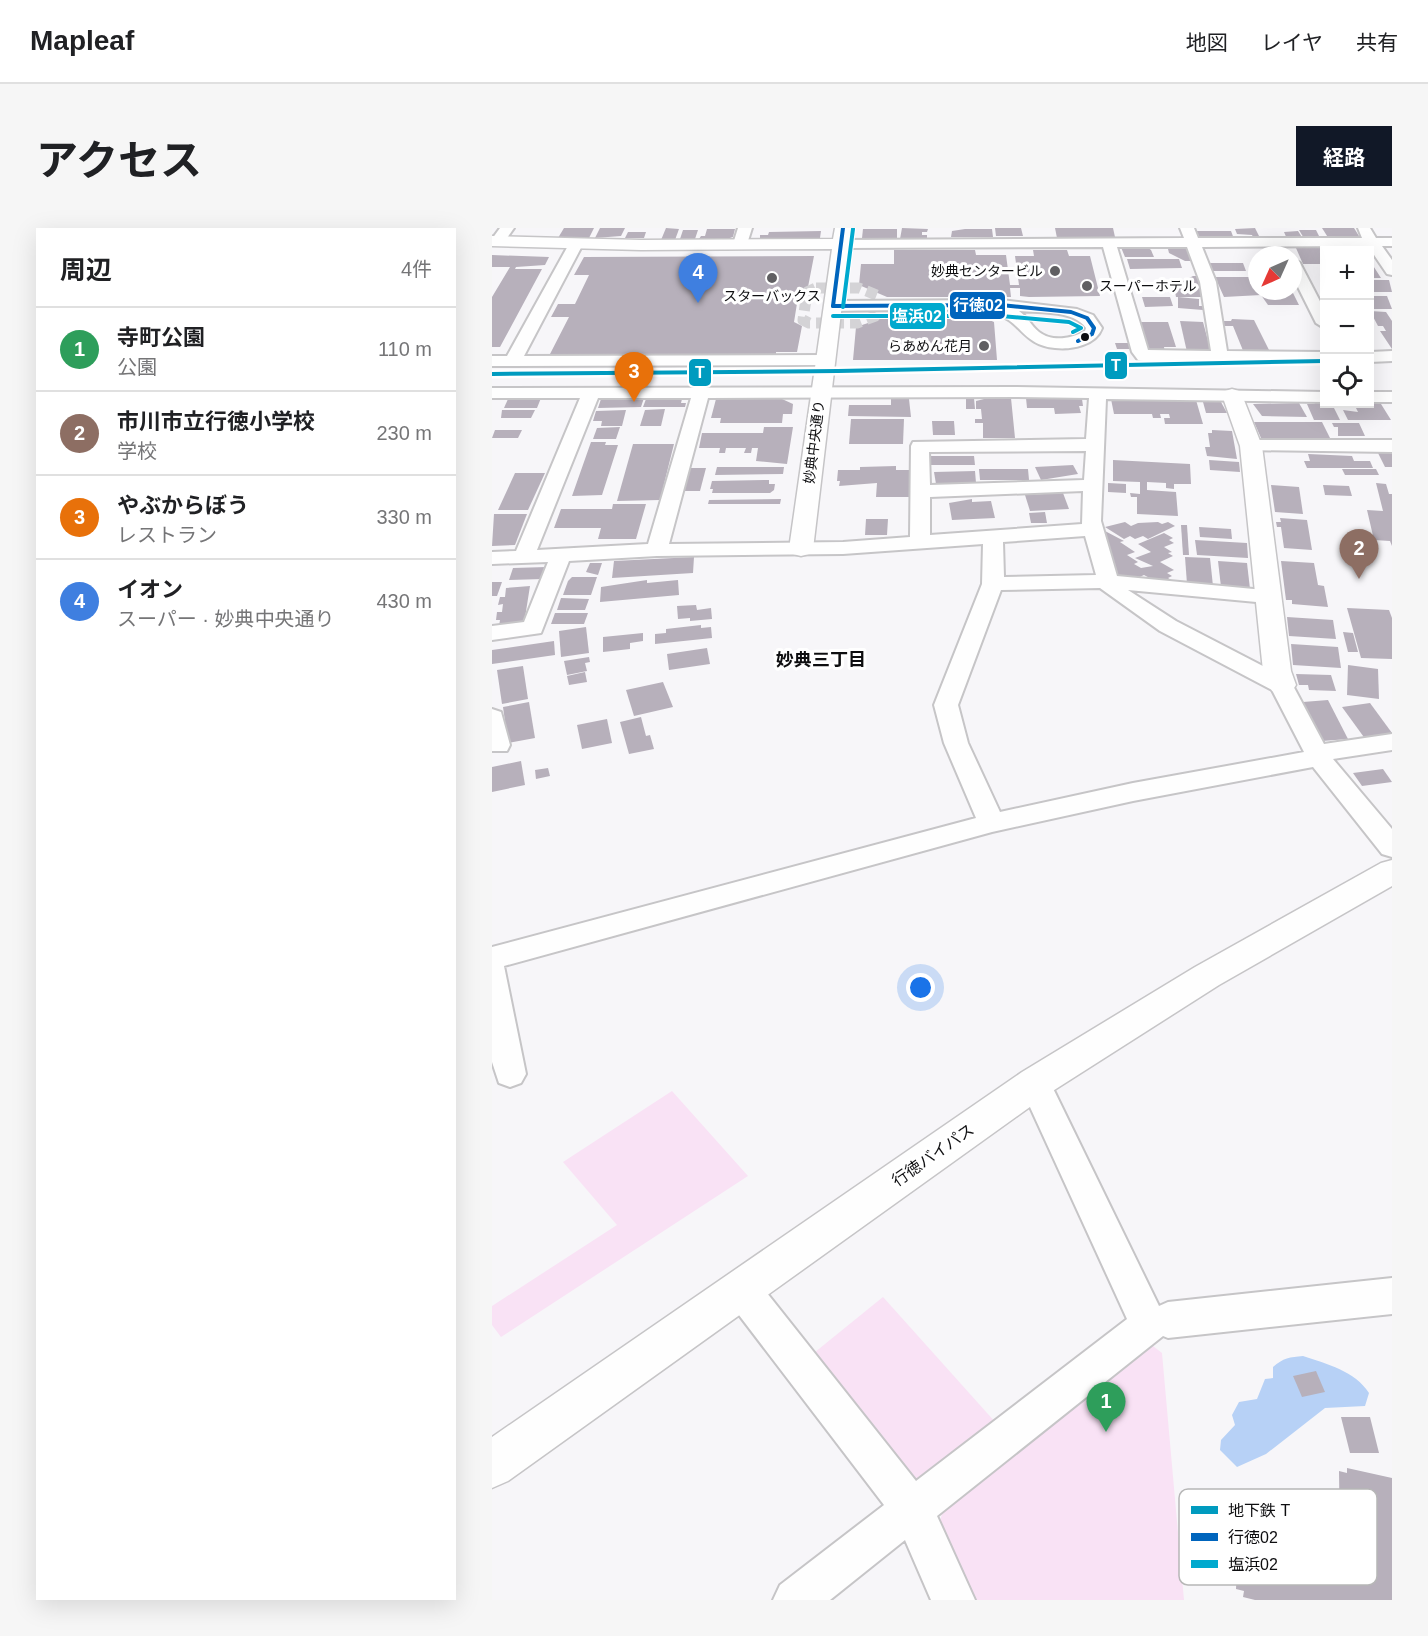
<!DOCTYPE html>
<html lang="ja">
<head>
<meta charset="utf-8">
<style>
	:root { --surface:#fff; --page:#f6f6f6; --text:#202124; --muted:#757577; --line:#e0e0e0; --accent:#111827 }
	body { margin:0; font-family:Helvetica,"Noto Sans JP",sans-serif; background:var(--page); color:var(--text) }
	.controls { position:absolute; right:18px; top:18px; display:grid; overflow:hidden; border-radius:0px; box-shadow:0 6px 24px #0002 }
	.controls button { width:54px; height:54px; display:grid; place-items:center; padding:0; border:0; border-bottom:2px solid var(--line); background:var(--surface); color:var(--text); font:30px sans-serif }
	.compass { position:absolute; left:756px; top:18px; width:54px; height:54px; border-radius:50%; background:var(--surface); box-shadow:0 6px 24px #0002; rotate:225deg }
	.you { position:absolute; left:429px; top:760px; width:21px; height:21px; margin:-15px; border:4px solid #fff; border-radius:50%; background:#1a73e8; box-shadow:0 0 0 9px #1a73e833 }
	.badge { display:grid; place-items:center; width:39px; height:39px; border-radius:50%; background:var(--accent); color:#fff; font-size:20px; font-weight:700 }
	.pin { position:absolute; translate:-50% -50px; filter:drop-shadow(0 2px 3px #0008) }
	.pin::after { content:''; position:absolute; top:32px; width:21px; height:18px; background:inherit; clip-path:polygon(0 0,100% 0,50% 100%) }
	.list { margin:0; padding:0; list-style:none }
	h2 { display:flex; justify-content:space-between; align-items:center; height:78px; margin:0; padding:0 24px; font-size:26px }
	h2 small { font-size:20px; font-weight:400; color:var(--muted) }
	.list li { display:grid; grid-template-columns:39px 1fr auto; gap:18px; align-items:center; box-sizing:border-box; height:84px; padding:0 24px; border-top:2px solid var(--line) }
	.list b { display:block; font-size:22px; white-space:nowrap }
	.list p { margin:0; font-size:20px; white-space:nowrap; color:var(--muted) }
	.list em { font-size:20px; font-style:normal; color:var(--muted) }
	.icon { flex:none; width:33px; height:33px; fill:none; stroke:currentColor; stroke-width:2; stroke-linecap:round; stroke-linejoin:round }
	.map { position:relative; flex:none; width:900px; height:1372px; overflow:hidden; border-radius:0px }
	header { display:flex; align-items:center; gap:36px; box-sizing:border-box; height:84px; padding:0 30px; background:var(--surface); border-bottom:2px solid var(--line) }
	header strong { font-size:28px }
	nav { display:flex; gap:33px; margin-inline-start:auto; font-size:21px }
	.intro { display:flex; align-items:center; justify-content:space-between; box-sizing:border-box; height:144px; padding:0 36px }
	h1 { margin:0; font-size:42px }
	.button { padding:15px 27px; border-radius:0px; background:var(--accent); color:#fff; font-size:21px; font-weight:700 }
	main { display:flex; gap:36px; padding:0 36px }
	aside { flex:1; background:var(--surface); border-radius:0px; box-shadow:0 6px 24px #0002 }
	.map>svg:first-child { display:block }
</style>
</head>
<body>
<header>
<strong>Mapleaf</strong>
<nav><a>地図</a><a>レイヤ</a><a>共有</a></nav>
</header>
<div class="intro"><h1>アクセス</h1><a class="button">経路</a></div>
<main>
<aside>
<h2>周辺<small>4件</small></h2>
<ul class="list">
<li><span class="badge" style="background:#2e9e5b">1</span><div><b>寺町公園</b><p>公園</p></div><em>110 m</em></li>
<li><span class="badge" style="background:#8d6e63">2</span><div><b>市川市立行徳小学校</b><p>学校</p></div><em>230 m</em></li>
<li><span class="badge" style="background:#e8710a">3</span><div><b>やぶからぼう</b><p>レストラン</p></div><em>330 m</em></li>
<li><span class="badge" style="background:#3f7fe0">4</span><div><b>イオン</b><p>スーパー · 妙典中央通り</p></div><em>430 m</em></li>
</ul>
</aside>
<div class="map">
<svg width="900" height="1372" viewBox="0 0 900 1372">
	<rect width="100%" height="100%" fill="#f7f6f9"/>
	<g fill="#f9e2f5">
		<path d="M180 863 256 948 9 1109 0 1097V1078L125 997 71 934Z"/>
		<path d="M391 1069 504 1195 431 1252 414 1249 317 1129Z"/>
		<path d="M661 1118 670 1125 692 1372H478L445 1302 451 1283Z"/>
	</g>
	<path fill="#b7d1f6" d="M811 1128C835 1136 863 1143 877 1165L873 1178 833 1180 774 1226 745 1239 728 1222 729 1212 743 1197 740 1187 747 1174 765 1171 773 1151 781 1150V1139C791 1130 798 1129 811 1128Z"/>
	<g fill="#b7b0bb">
		<path d="M72 0H102L97 10H66Z"/>
		<path d="M108 0H133L129 8 103 10Z"/>
		<path d="M174 0 187 1 183 12H169Z"/>
		<path d="M410 0 436 1 435 4H430V7H435V10L408 11Z"/>
		<path d="M503 0H529L531 8H504Z"/>
		<path d="M563 0H621L623 9 565 10Z"/>
		<path d="M763 0 767 8H776L778 13H763L760 7 745 6 743 1Z"/>
		<path d="M830 0H862L867 8 837 11Z"/>
		<path d="M215 1H243L241 9 235 11H207L209 8H213Z"/>
		<path d="M371 1H405V10H370Z"/>
		<path d="M473 1H500L501 9H459L460 3Z"/>
		<path d="M191 2H206L203 11H188Z"/>
		<path d="M807 2H824L828 10 836 12H813Z"/>
		<path d="M329 3 328 10 325 11 268 10V7H276L277 4Z"/>
		<path d="M703 3H739L742 11H706Z"/>
		<path d="M806 3 811 11H795L792 4Z"/>
		<path d="M136 4H154L152 10H133Z"/>
		<path d="M628 17 655 19 659 22 662 29H633Z"/>
		<path d="M657 18 696 19 702 33H693L677 25 676 21Z"/>
		<path d="M804 20H832V37L829 32 830 36H811Z"/>
		<path d="M402 22H483L484 27H514L518 57H527L523 28H542L541 22H575L577 28H598L608 68 537 69 528 68V60H518L519 69H395L367 57 369 36H402Z"/>
		<path d="M0 27 57 29 53 37 24 39 23 41H50L8 119H0V69L18 39H0Z"/>
		<path d="M322 28 316 59 307 63 302 94 310 98 305 124H284V128L98 129 99 126H58L77 89H59L66 76H83L97 47H82L92 29Z"/>
		<path d="M635 31H687L690 40 638 41Z"/>
		<path d="M878 32 880 36 889 50H878Z"/>
		<path d="M718 35H751L754 43H721Z"/>
		<path d="M701 48H706L710 69H684L682 58H687V55Z"/>
		<path d="M723 49H765V63H800L807 77H776L769 67 732 69Z"/>
		<path d="M878 52H897L900 64H878Z"/>
		<path d="M878 68H895L900 81H878Z"/>
		<path d="M650 69H678L681 78 653 79Z"/>
		<path d="M686 69 707 71V78H711V82L686 80Z"/>
		<path d="M878 83 894 84 900 93V121L888 103H894L891 98H886Z"/>
		<path d="M481 85 502 94 505 132H361L364 99 394 89V86Z"/>
		<path d="M740 91 762 92 778 124 752 125 741 98H731L730 93H739Z"/>
		<path d="M688 93 711 94 719 124H695Z"/>
		<path d="M649 94H676L684 119H672L673 125 657 123Z"/>
		<path d="M623 115H639L640 121H625Z"/>
		<path d="M500 169 519 170 523 210H491V195H483V191H490L489 181H484V173Z"/>
		<path d="M49 170 45 180H12L16 171Z"/>
		<path d="M152 170 149 179 106 180 109 171Z"/>
		<path d="M474 170H482L483 181H474Z"/>
		<path d="M534 170 590 171 591 178H587L589 185 563 186 562 180H535Z"/>
		<path d="M154 171H190L189 175H194L193 179H151Z"/>
		<path d="M224 171H290L301 176 300 186H291L290 195H228L229 190H219Z"/>
		<path d="M399 171H417L419 189 356 188 357 177H399Z"/>
		<path d="M619 171 704 172 711 196H673L672 190H678L677 186H668L669 190H661L660 186H622Z"/>
		<path d="M711 174H729L735 185H714Z"/>
		<path d="M822 174 840 176 848 192H822L815 176H823Z"/>
		<path d="M807 175 815 189 770 188 761 176Z"/>
		<path d="M862 176H889L899 192H856L851 182 866 184Z"/>
		<path d="M173 181 169 198H148L153 182Z"/>
		<path d="M10 182H43L39 190H9Z"/>
		<path d="M134 182 130 198H109L110 193H101L104 183Z"/>
		<path d="M359 191H412L411 216H357Z"/>
		<path d="M440 193H462L463 207H441Z"/>
		<path d="M762 194H830L838 210H769Z"/>
		<path d="M840 195H867L873 208H846V199H842Z"/>
		<path d="M128 199 124 211H101L105 200Z"/>
		<path d="M272 199H301L295 236 264 233 266 220H260L259 225H252L254 220H234L233 225H227L228 220H207L210 205H271Z"/>
		<path d="M3 202H30L26 210H0Z"/>
		<path d="M720 202 740 203 745 231 715 228 713 219H718L716 205H720Z"/>
		<path d="M99 214H114L113 217H126L110 267 80 268Z"/>
		<path d="M141 216H182L168 272 125 273Z"/>
		<path d="M886 225H900V239H893Z"/>
		<path d="M816 226 860 228 862 233H878L881 240H815L812 233H818Z"/>
		<path d="M439 228H482L483 237H439Z"/>
		<path d="M621 232 698 236 699 256H682V261L674 260V255L655 254V262L684 264 686 288 645 286V269H639L638 265 648 266V254L621 253Z"/>
		<path d="M717 232 747 234 748 244 718 242Z"/>
		<path d="M581 237 586 246 549 252 543 239Z"/>
		<path d="M404 238V242H418V269H384L385 255 347 258 348 253H345L346 242H368V239Z"/>
		<path d="M225 239H292L291 246 223 247Z"/>
		<path d="M198 240H214L208 263H192Z"/>
		<path d="M487 241H536L537 252H488Z"/>
		<path d="M850 241H884L887 247H853Z"/>
		<path d="M483 243 484 255 444 256 442 244Z"/>
		<path d="M23 245H53L36 282H6Z"/>
		<path d="M277 252V256H283L282 262 278 265H220L221 261H218L220 253Z"/>
		<path d="M616 255 634 256V265L616 264Z"/>
		<path d="M884 255 894 256 897 266H900V318L898 313 882 312 875 282 891 283Z"/>
		<path d="M779 257 807 259 811 286 783 284Z"/>
		<path d="M831 257 857 258 860 268 833 267Z"/>
		<path d="M571 265 577 281 538 283 533 267Z"/>
		<path d="M289 271 288 276H216L217 272Z"/>
		<path d="M480 271V274L499 273 503 290 460 292 457 275Z"/>
		<path d="M121 276H154L144 311H106L109 300H62L69 281H120Z"/>
		<path d="M553 284 555 295H539L537 285Z"/>
		<path d="M2 286H35L23 317 0 318Z"/>
		<path d="M788 290 815 292 820 322 792 320 789 299H785L784 294H789Z"/>
		<path d="M374 291H396L395 307H373Z"/>
		<path d="M633 294 639 298 646 295 666 294 670 296 676 294 683 298 656 311 651 308 643 311 638 308 632 311 613 299Z"/>
		<path d="M689 297H695L697 327H691Z"/>
		<path d="M707 299 739 301 740 311 708 309Z"/>
		<path d="M613 303 632 313 628 314 643 324 635 327 646 334 642 336 649 340 661 338 643 330 659 324 646 316 672 305 681 310 677 312 682 315 672 319 680 324 676 325 681 328 668 334 682 342 675 345 680 348 676 350 681 353 665 354 652 347 641 352 628 350 620 345 611 315 615 313 608 305Z"/>
		<path d="M703 312 755 315 756 330 705 327Z"/>
		<path d="M202 329 201 345 120 350 122 333Z"/>
		<path d="M693 329 718 330 721 358 695 356Z"/>
		<path d="M726 333 755 335 758 361 729 359Z"/>
		<path d="M789 333 822 335 826 357 832 358 836 379 800 376V372H794Z"/>
		<path d="M98 335H110L106 347 94 344Z"/>
		<path d="M55 339 51 351 17 352 21 340Z"/>
		<path d="M80 349H105L99 367H71L76 353Z"/>
		<path d="M155 352V355L186 352 187 367 108 374 109 359Z"/>
		<path d="M0 354H10L5 368H0Z"/>
		<path d="M38 358 32 396 7 398 8 392H4L5 384H10L11 376 6 377 8 369H13L14 360Z"/>
		<path d="M69 370 97 371 93 382H65Z"/>
		<path d="M204 377 205 382 219 380 220 391 198 393V390L186 391 185 378Z"/>
		<path d="M855 380 897 382 900 390V431L869 430Z"/>
		<path d="M63 385H96L92 396H59Z"/>
		<path d="M795 389 841 392 844 411 797 408Z"/>
		<path d="M209 397V400L219 399 220 410 163 416V406L174 405V401Z"/>
		<path d="M94 399 97 425 69 429 67 403Z"/>
		<path d="M851 404 861 405 866 424H856Z"/>
		<path d="M151 405V413L138 415V421L111 424V409Z"/>
		<path d="M62 413 63 427 0 436V422Z"/>
		<path d="M799 416 846 419 849 440 801 437Z"/>
		<path d="M215 420 218 436 177 442 175 426Z"/>
		<path d="M97 429 98 434 93 435 95 443 75 447 72 433Z"/>
		<path d="M856 437 886 441 887 471 855 467Z"/>
		<path d="M31 438 36 471 10 476 5 442Z"/>
		<path d="M93 444 95 454 77 457 75 448Z"/>
		<path d="M804 446 839 447 844 463 817 462 816 457H807Z"/>
		<path d="M171 454 181 479 142 488 134 462Z"/>
		<path d="M836 472 856 511 830 513 811 474Z"/>
		<path d="M37 474 43 510 16 515 11 479Z"/>
		<path d="M878 475 900 505V509L874 512 850 479Z"/>
		<path d="M149 489 154 508 158 507 162 521 137 526 128 494Z"/>
		<path d="M115 491 120 515 90 521 85 497Z"/>
		<path d="M29 533 33 557 0 564V539Z"/>
		<path d="M56 540 58 548 44 551 43 542Z"/>
		<path d="M891 541 900 554 870 558 861 545Z"/>
		<path d="M824 1143 833 1164 810 1169 801 1148Z"/>
		<path d="M849 1189H878L887 1225H858Z"/>
		<path d="M855 1240 900 1250V1372H763L751 1369 752 1363 744 1361 747 1297 757 1299V1295L848 1316 847 1243 855 1245Z"/>
	</g>
	<g fill="none" stroke-linecap="round" stroke-linejoin="round">
		<path stroke="#d4d3d6" stroke-width="11" stroke-dasharray="11 6" stroke-linecap="butt" d="M324 60H367L387 68 386 87 365 95H317L311 92 315 64Z"/>
		<g stroke="#c6c5c7" stroke-width="4">
			<g id="minor">
				<path d="M8 0H22L10 17H0V11Z"/>
				<path d="M246 0H260L255 16 248 20 241 16Z"/>
				<path d="M688 0H702L706 10H870L866 0H878L884 10H900V18H890L900 32V47L895 46 876 18 710 19 724 54 735 123 832 124V134L652 133 646 132 640 124 611 19 349 20 342 16 349 12 692 10ZM625 19H695L708 54 719 123 656 122Z"/>
				<path d="M84 12 91 16 32 128 333 127 341 132 333 137 0 138V128H15L77 16Z"/>
				<path d="M801 31 808 35 832 81V100L824 95 801 49Z"/>
				<path d="M509 72 585 81 601 87 610 100C604 117 580 122 563 120 530 117 530 93 502 85 483 80 462 82 442 82 408 82 375 82 341 83L333 78 341 73ZM527 83C547 85 582 82 594 100L593 103C579 111 560 114 547 104 539 98 536 89 527 83Z"/>
				<path d="M900 123V133L878 134V124Z"/>
				<path d="M525 159 832 164V174L614 171 609 293 625 348 783 363 786 368 783 373 775 375 636 362 684 393 798 452 832 516 900 506V522L841 531 900 601V629L890 626 821 539 641 573 500 604 12 738 34 846 29 855 18 859 7 855 0 834V719L484 590 452 515 442 477 490 356 491 316 351 326 165 328 77 333 49 405 0 412V398L32 394 56 334 0 336V324L24 323 88 170H0V160ZM525 169 597 170 594 211 421 214 419 218 418 309 351 314 177 316 216 170ZM106 170H199L156 316 45 322ZM594 223 592 252 438 257 437 224ZM591 263 590 296 438 307V269ZM593 308 604 347 512 349 511 314ZM608 360 668 403 780 462 812 524 641 555 508 584 476 515 466 477 509 362Z"/>
				<rect x="878" y="164" width="22" height="10"/>
				<path d="M759 212H900V224L752 222 750 218 752 214Z"/>
				<path d="M0 481 9 484 18 517 15 523H0Z"/>
				<path d="M543 842 554 846 667 1078 676 1074 900 1050V1086L676 1110 671 1108 445 1288 483 1372H439L413 1312 338 1372H281L288 1357 392 1277 237 1074 232 1062 237 1050 250 1045 263 1050 424 1253 635 1091 527 855 532 846Z"/>
			</g>
		</g>
		<g stroke="#c6c5c7" stroke-width="3">
			<g id="tertiary">
				<path d="M343 0H359L321 321 317 326 309 328 301 326 297 321 340 21 149 22 0 18V8L149 12 341 11Z"/>
				<path d="M740 161 747 163 750 167 770 218 799 443 804 457 800 463 790 465 780 463 771 443 748 218 730 167 733 163Z"/>
			</g>
		</g>
		<g stroke="#c6c5c7" stroke-width="3">
			<path id="primary" d="M900 632V658L727 757 556 866 16 1253 0 1260V1209L530 844 703 739 889 635Z"/>
		</g>
		<use href="#minor" fill="#fefefe" fill-rule="evenodd"/>
		<use href="#tertiary" fill="#fefefe" fill-rule="evenodd"/>
		<use href="#primary" fill="#fefefe" fill-rule="evenodd"/>
		<g stroke="#fff" stroke-width="6">
			<g id="bus-1">
				<path d="M341 78 509 77 579 84 595 90 602 100 600 106 586 113"/>
				<path d="M341 78 351 0"/>
			</g>
		</g>
		<g stroke="#fff" stroke-width="6">
			<g id="bus-2">
				<path d="M351 79 361 1"/>
				<path d="M341 88H509L577 94 589 100 581 104"/>
			</g>
		</g>
		<use href="#bus-1" stroke="#0065bd" stroke-width="4"/>
		<use href="#bus-2" stroke="#00a9ce" stroke-width="4"/>
		<g stroke="#fff" stroke-width="5">
			<path id="metro-1" d="M832 131V135L346 145 0 148V144L346 141Z"/>
		</g>
		<use href="#metro-1" fill="#009bbf" fill-rule="evenodd"/>
	</g>
	<g fill="#605f62" stroke="#fff" stroke-width="2">
		<circle cx="563" cy="43" r="6"/>
		<circle cx="280" cy="50" r="6"/>
		<circle cx="595" cy="58" r="6"/>
		<circle cx="492" cy="118" r="6"/>
	</g>
	<circle fill="#0e0e10" stroke="#fff" stroke-width="2" cx="593" cy="109" r="5"/>
	<g text-anchor="middle" dominant-baseline="central" stroke-width="6" stroke-linejoin="round" paint-order="stroke">
		<g font-size="14" fill="#0e0e10" stroke="#fff" text-anchor="end">
			<text x="551" y="43">妙典センタービル</text>
			<text x="607" y="58" text-anchor="start">スーパーホテル</text>
			<text x="280" y="68" text-anchor="middle">スターバックス</text>
			<text x="480" y="118">らあめん花月</text>
		</g>
		<g font-size="14" fill="#0e0e10" stroke="#fff">
			<text transform="translate(322 214) rotate(-83)">妙典中央通り</text>
		</g>
		<g font-size="16" fill="#0e0e10" stroke="#fff">
			<text transform="translate(441 927) rotate(-35)">行徳バイパス</text>
		</g>
		<g font-size="18" font-weight="bold" fill="#0e0e10" stroke="#fff">
			<text x="329" y="432">妙典三丁目</text>
		</g>
	</g>
	<rect x="687" y="1261" width="198" height="96" rx="9" fill="#fff" stroke="#b7b7b7" stroke-width="1.5"/>
	<rect x="699" y="1278" width="27" height="8" fill="#009bbf"/>
	<rect x="699" y="1305" width="27" height="8" fill="#0065bd"/>
	<rect x="699" y="1332" width="27" height="8" fill="#00a9ce"/>
	<g font-size="16" fill="#0e0e10">
		<text x="736" y="1288">地下鉄 T</text>
		<text x="736" y="1315">行徳02</text>
		<text x="736" y="1342">塩浜02</text>
	</g>
	<g stroke="#fff" stroke-width="2">
		<rect x="457" y="63" width="57" height="29" rx="6" fill="#0065bd"/>
		<rect x="397" y="74" width="57" height="28" rx="6" fill="#00a9ce"/>
		<rect x="612" y="123" width="24" height="29" rx="6" fill="#009bbf"/>
		<rect x="196" y="130" width="24" height="29" rx="6" fill="#009bbf"/>
	</g>
	<g font-size="16" text-anchor="middle" font-weight="bold" fill="#fff">
		<text x="486" y="83">行徳02</text>
		<text x="425" y="94">塩浜02</text>
		<text x="624" y="143">T</text>
		<text x="208" y="150">T</text>
	</g>
</svg>
<div class="controls">
<button>+</button>
<button>−</button>
<button><svg class="icon" aria-label="locate" viewBox="0 0 24 24"><circle cx="12" cy="12" r="6"/><path d="M12 2v4M12 18v4M2 12h4M18 12h4"/></svg></button>
</div>
<svg class="compass" viewBox="-18 -18 36 36"><path d="M0-13l5 13h-10z" fill="#e53935"/><path d="M0 13l5-13h-10z" fill="#757577"/></svg>
<div class="you"></div>
<div class="pin badge" style="left:614px;top:1204px;background:#2e9e5b">1</div>
<div class="pin badge" style="left:867px;top:351px;background:#8d6e63">2</div>
<div class="pin badge" style="left:142px;top:174px;background:#e8710a">3</div>
<div class="pin badge" style="left:206px;top:75px;background:#3f7fe0">4</div>
</div>
</main>
</body>
</html>
